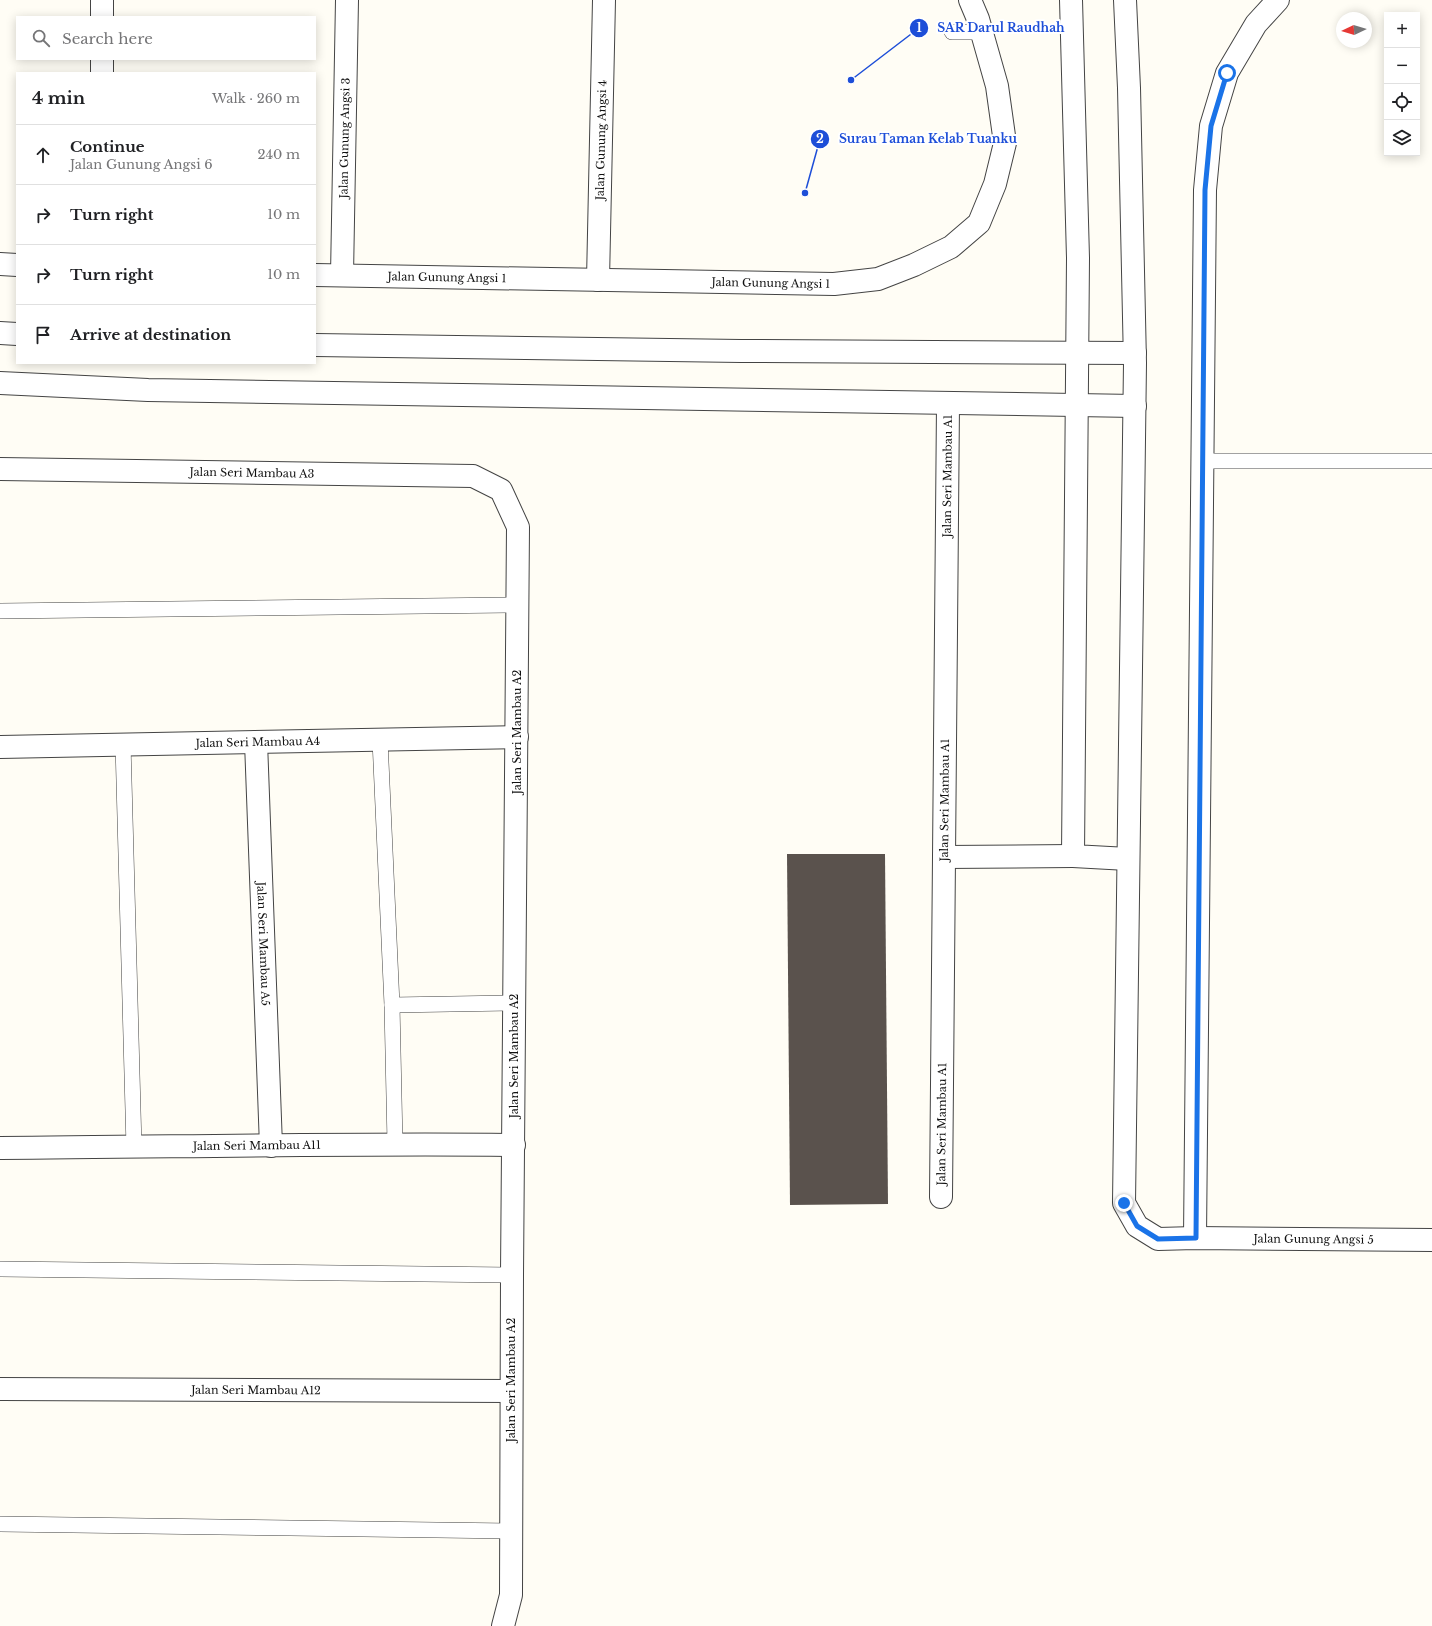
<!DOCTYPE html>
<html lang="en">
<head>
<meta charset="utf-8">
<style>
	:root { --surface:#fff; --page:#f6f6f6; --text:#202124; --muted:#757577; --line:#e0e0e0 }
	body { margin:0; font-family:"Libre Baskerville",serif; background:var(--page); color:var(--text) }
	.controls { position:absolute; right:12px; top:12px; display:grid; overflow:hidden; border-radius:0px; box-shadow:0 2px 10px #0003 }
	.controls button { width:36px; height:36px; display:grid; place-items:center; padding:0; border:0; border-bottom:1px solid var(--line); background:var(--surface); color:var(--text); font:20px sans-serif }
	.compass { position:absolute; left:1336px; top:12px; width:36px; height:36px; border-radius:50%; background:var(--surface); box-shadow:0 2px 10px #0003; rotate:266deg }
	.stop { position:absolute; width:12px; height:12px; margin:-9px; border:3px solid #1a73e8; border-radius:50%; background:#fff }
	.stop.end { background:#1a73e8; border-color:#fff; box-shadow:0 1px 4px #0008 }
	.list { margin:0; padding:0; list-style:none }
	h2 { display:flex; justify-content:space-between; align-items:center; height:52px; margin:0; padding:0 16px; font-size:17px }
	h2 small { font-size:13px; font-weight:400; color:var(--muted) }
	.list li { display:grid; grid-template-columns:26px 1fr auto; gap:12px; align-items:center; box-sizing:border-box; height:60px; padding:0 16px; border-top:1px solid var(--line) }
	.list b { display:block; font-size:15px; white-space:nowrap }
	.list p { margin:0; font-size:13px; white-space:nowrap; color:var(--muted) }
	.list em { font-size:13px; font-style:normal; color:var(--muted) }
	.icon { flex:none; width:22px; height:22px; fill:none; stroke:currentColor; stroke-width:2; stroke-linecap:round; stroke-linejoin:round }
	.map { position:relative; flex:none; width:1432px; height:1626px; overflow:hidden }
	.search { position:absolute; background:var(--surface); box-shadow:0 2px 10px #0003; left:16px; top:16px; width:300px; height:44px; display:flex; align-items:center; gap:10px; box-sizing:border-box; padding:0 14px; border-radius:0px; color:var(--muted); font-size:15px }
	.panel { position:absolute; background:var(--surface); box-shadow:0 2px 10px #0003; left:16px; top:72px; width:300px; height:292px; border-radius:0px }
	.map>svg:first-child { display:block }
</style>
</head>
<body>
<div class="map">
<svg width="1432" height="1626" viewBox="0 0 1432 1626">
	<rect width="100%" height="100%" fill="#fffdf5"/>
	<path fill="#5a524d" d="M787 854H885L888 1204 790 1205Z"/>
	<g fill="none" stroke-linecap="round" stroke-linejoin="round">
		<g stroke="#444" stroke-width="16">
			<g id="service">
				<path d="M952 32H982"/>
				<path d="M1202 461H1432"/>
				<path d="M0 611 517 605"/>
				<path d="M380 740 392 1005 395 1143"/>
				<path d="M123 744 134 1147"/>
				<path d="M392 1005 514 1003"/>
				<path d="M0 1269 512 1275"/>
				<path d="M0 1524 511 1531"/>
			</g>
		</g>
		<g stroke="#444" stroke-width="24">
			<g id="minor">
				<path d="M1071 0 1078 258 1073 856 1128 859"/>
				<path id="s1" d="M1125 0 1129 88 1135 363 1124 1203 1137 1226 1158 1239 1195 1238 1432 1240"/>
				<path d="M102 17V0"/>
				<path d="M102 73V59"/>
				<path d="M0 264 17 265"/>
				<path id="s2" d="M315 275 834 284 878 279 914 265 951 247 979 223 995 184 1005 143 997 86 978 19 970 0"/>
				<path id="s3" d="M342 275 347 0"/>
				<path id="s4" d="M598 280 604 0"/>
				<path d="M0 333 17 334"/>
				<path d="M315 345 741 351 1135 353"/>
				<path d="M0 383 148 390 1135 406"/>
				<path id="s5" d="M0 469 473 476 501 490 518 527 512 1275 511 1595 503 1626"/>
				<path id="s6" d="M256 742 271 1146"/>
				<path id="s7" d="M0 747 517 737"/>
				<path d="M944 857 1073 856"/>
				<path id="s8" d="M0 1148C171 1147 343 1143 514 1145"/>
				<path id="s9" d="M941 1197 948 404"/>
				<path d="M1195 1238 1205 190 1211 126 1227 73 1256 24 1278 0"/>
				<path id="s10" d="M0 1389 511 1391"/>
			</g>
		</g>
		<use href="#service" stroke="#fff" stroke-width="15"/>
		<use href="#minor" stroke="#fff" stroke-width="22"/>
	</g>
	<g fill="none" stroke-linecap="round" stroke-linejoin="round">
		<path stroke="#1a73e8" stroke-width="5" d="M1124 1203 1137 1226 1158 1239 1196 1238 1205 190 1211 126 1227 73"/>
	</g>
	<g text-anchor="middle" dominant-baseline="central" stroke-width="4" stroke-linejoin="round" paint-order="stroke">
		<g font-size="11" fill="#111" stroke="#fff">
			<text stroke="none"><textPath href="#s3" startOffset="137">Jalan Gunung Angsi 3</textPath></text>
			<text stroke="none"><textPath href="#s4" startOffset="140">Jalan Gunung Angsi 4</textPath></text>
			<text stroke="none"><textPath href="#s2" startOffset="132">Jalan Gunung Angsi 1</textPath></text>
			<text stroke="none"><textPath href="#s2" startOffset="456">Jalan Gunung Angsi 1</textPath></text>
			<text stroke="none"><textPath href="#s5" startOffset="252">Jalan Seri Mambau A3</textPath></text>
			<text stroke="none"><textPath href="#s9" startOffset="721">Jalan Seri Mambau A1</textPath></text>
			<text transform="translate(517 732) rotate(-90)">Jalan Seri Mambau A2</text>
			<text stroke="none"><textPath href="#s7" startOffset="258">Jalan Seri Mambau A4</textPath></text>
			<text stroke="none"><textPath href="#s9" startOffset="397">Jalan Seri Mambau A1</textPath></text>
			<text stroke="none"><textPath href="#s6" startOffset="202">Jalan Seri Mambau A5</textPath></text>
			<text transform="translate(514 1056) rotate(-90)">Jalan Seri Mambau A2</text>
			<text stroke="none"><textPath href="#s9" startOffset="73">Jalan Seri Mambau A1</textPath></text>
			<text stroke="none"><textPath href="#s8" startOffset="257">Jalan Seri Mambau A11</textPath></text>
			<text stroke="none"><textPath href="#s1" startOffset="1410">Jalan Gunung Angsi 5</textPath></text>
			<text transform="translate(511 1380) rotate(-90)">Jalan Seri Mambau A2</text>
			<text stroke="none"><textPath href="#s10" startOffset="256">Jalan Seri Mambau A12</textPath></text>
		</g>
	</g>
	<path fill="none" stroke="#1d4ed8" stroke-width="1.5" d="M851 80L919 28M805 193L820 139"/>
	<g fill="#1d4ed8" stroke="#fff" stroke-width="1.5">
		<circle cx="851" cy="80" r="4"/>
		<circle cx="805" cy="193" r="4"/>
		<circle cx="919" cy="28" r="10"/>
		<circle cx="820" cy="139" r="10"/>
	</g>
	<g font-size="12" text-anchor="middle" font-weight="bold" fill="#fff">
		<text x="919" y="32">1</text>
		<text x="820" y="143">2</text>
	</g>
	<g font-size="12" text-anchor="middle" font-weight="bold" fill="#1d4ed8" stroke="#fff" stroke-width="4" stroke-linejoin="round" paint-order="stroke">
		<text x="1001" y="32">SAR Darul Raudhah</text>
		<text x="928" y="143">Surau Taman Kelab Tuanku</text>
	</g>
</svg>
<div class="controls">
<button>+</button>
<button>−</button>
<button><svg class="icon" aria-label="locate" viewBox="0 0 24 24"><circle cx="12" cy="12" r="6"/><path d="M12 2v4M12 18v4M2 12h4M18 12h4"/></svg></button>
<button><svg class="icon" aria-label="layers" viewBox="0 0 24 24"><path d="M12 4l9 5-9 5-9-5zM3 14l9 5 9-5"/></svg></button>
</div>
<svg class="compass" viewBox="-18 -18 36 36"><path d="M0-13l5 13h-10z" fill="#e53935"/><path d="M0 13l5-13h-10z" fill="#757577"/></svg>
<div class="stop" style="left:1227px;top:73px"></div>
<div class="stop end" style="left:1124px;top:1203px"></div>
<div class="search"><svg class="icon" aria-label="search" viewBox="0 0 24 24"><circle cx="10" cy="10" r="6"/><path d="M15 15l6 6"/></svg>Search here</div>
<section class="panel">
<h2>4 min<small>Walk · 260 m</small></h2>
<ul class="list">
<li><svg class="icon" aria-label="ahead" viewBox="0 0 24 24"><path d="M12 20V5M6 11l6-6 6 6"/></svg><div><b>Continue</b><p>Jalan Gunung Angsi 6</p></div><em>240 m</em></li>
<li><svg class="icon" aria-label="right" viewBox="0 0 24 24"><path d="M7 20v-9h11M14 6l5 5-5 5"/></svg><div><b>Turn right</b></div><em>10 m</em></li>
<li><svg class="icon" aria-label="right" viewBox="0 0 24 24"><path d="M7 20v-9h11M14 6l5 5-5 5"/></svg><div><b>Turn right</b></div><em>10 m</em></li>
<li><svg class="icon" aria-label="arrive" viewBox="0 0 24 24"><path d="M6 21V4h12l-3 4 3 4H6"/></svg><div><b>Arrive at destination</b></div></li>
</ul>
</section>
</div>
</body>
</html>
